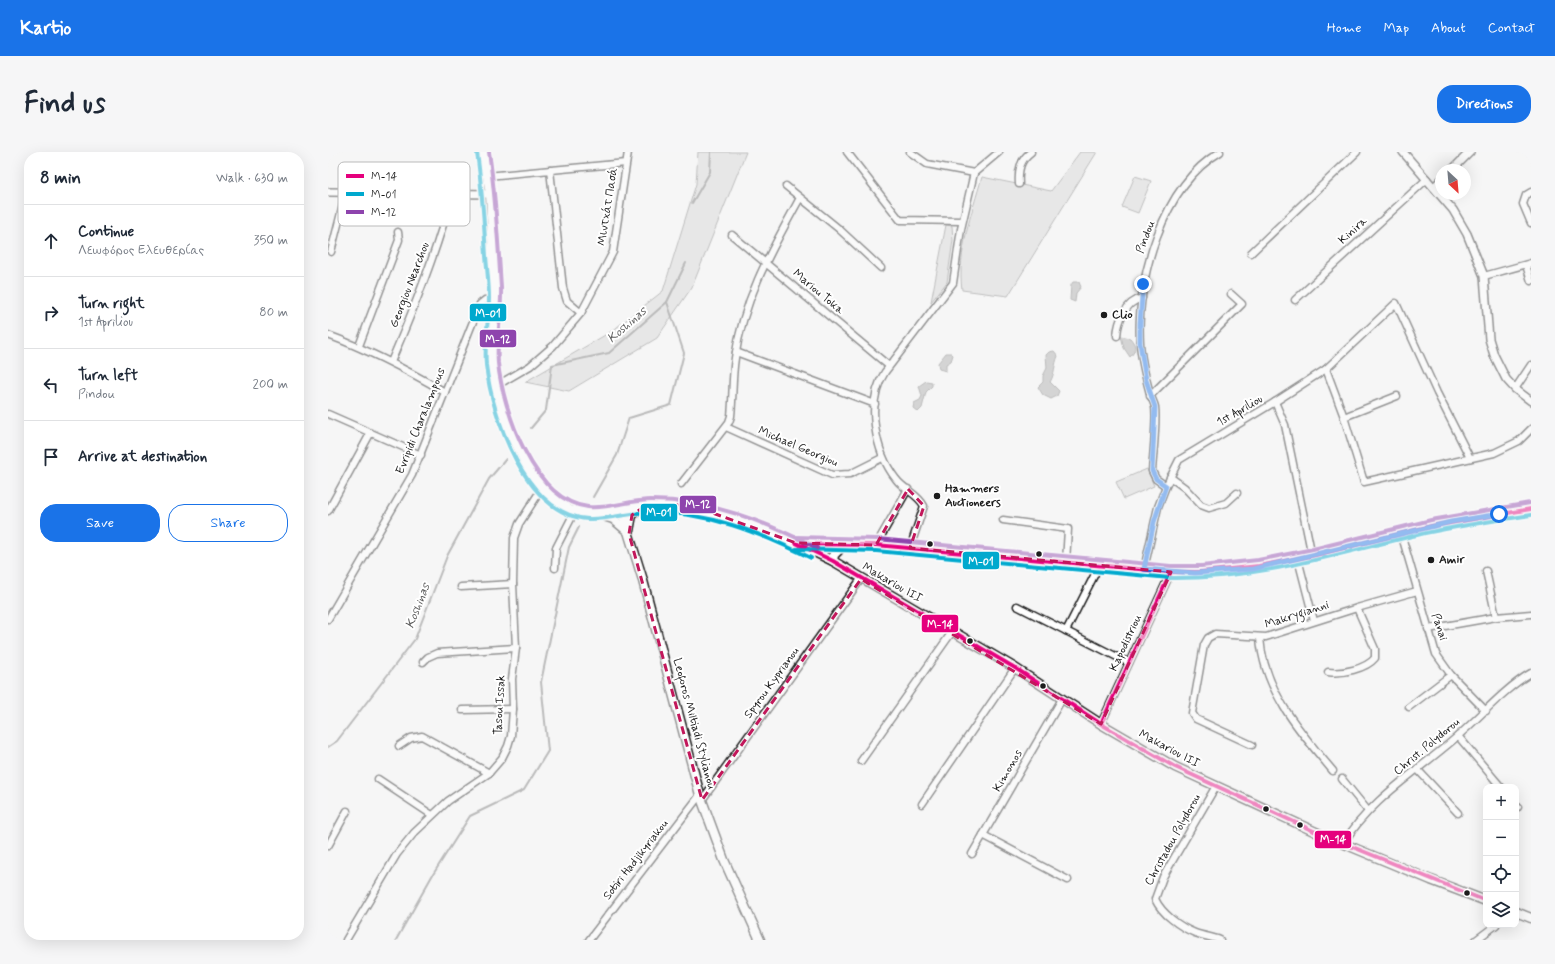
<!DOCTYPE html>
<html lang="en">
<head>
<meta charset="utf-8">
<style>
	:root { --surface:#fff; --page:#f6f6f7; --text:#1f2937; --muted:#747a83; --line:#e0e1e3; --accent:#1a73e8 }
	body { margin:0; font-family:Mynerve,sans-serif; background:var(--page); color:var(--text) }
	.controls { position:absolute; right:12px; bottom:12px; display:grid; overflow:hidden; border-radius:8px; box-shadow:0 4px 16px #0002 }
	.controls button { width:36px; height:36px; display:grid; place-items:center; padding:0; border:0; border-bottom:1px solid var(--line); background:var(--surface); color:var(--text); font:20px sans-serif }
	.compass { position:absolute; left:1107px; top:12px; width:36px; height:36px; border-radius:50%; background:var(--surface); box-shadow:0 4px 16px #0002; rotate:154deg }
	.stop { position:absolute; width:12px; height:12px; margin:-9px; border:3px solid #1a73e8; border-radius:50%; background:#fff }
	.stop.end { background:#1a73e8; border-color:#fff; box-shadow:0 1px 4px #0008 }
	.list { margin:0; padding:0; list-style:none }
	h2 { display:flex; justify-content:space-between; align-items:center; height:52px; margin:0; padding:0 16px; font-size:17px }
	h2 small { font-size:13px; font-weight:400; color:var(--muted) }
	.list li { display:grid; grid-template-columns:26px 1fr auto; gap:12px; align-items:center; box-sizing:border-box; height:72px; padding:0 16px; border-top:1px solid var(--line) }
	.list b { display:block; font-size:15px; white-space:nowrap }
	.list p { margin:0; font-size:13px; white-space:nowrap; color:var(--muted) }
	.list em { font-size:13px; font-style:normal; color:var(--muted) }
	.actions { display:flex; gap:8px; padding:12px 16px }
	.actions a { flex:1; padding:9px 0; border:1px solid var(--accent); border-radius:16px; text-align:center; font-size:14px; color:var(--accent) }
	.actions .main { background:var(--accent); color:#fff }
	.icon { flex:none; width:22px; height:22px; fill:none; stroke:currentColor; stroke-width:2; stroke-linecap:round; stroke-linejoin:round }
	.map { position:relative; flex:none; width:1203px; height:788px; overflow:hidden; border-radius:16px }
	header { display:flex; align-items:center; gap:24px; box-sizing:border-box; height:56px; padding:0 20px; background:var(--accent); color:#fff }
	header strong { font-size:19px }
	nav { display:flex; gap:22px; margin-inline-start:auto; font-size:14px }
	.intro { display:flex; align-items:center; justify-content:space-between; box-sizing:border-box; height:96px; padding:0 24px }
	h1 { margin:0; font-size:28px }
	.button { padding:10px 18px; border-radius:16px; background:var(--accent); color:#fff; font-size:14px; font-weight:700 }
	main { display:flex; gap:24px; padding:0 24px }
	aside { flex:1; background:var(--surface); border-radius:16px; box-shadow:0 4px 16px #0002 }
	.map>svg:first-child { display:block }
</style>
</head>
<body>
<header>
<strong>Kartio</strong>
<nav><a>Home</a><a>Map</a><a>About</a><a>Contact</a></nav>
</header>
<div class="intro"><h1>Find us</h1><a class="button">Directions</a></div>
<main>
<aside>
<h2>8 min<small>Walk · 630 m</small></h2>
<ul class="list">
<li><svg class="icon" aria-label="ahead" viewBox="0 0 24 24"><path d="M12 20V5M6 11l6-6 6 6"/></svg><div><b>Continue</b><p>Λεωφόρος Ελευθερίας</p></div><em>350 m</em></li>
<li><svg class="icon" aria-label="right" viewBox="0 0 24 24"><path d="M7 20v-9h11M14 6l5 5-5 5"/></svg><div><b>Turn right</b><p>1st Apriliou</p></div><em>80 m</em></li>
<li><svg class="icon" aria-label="left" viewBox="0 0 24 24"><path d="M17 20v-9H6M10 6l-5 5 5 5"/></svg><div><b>Turn left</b><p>Pindou</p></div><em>200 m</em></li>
<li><svg class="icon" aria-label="arrive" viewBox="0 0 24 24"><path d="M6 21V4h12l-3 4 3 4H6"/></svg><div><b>Arrive at destination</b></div></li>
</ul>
<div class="actions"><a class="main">Save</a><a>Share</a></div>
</aside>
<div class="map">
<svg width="1203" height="788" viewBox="0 0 1203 788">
	<rect width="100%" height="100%" fill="#f6f6f6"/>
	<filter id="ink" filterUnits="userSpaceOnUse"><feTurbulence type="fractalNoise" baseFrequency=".025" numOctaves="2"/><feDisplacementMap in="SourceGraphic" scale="8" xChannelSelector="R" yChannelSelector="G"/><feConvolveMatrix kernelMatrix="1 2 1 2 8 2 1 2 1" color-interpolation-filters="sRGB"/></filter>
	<g filter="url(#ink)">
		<g fill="#d6d6d6" stroke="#797979">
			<path d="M370 0H418L364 135 329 186 241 239 197 230 284 179 335 139 368 32Z"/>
			<path d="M752 0H769L680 144 634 138C629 101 644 60 654 25L723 39Z"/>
			<path d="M807 24 823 29 810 61 794 55Z"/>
			<path d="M618 73 624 74 625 88 619 130 603 150Z"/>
			<path d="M819 317 826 334 796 347 788 330Z"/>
		</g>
		<g fill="#acacac" stroke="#727272">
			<path d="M745 130H751L753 135 748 141 747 150 742 148 743 133Z"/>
			<path d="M793 184 802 186C808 193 809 198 802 205L796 196Z"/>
			<path d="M726 199 730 204C726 213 727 222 722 230L731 239 729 244 723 247 715 243 710 235 715 230V224L719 216 718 203 721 200Z"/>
			<path d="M618 201H623L625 203 623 209 618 212V219L611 217 610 211Z"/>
			<path d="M598 229 604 230V234L598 240 594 256 590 260 585 256 586 251 592 248 594 244 591 234Z"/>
		</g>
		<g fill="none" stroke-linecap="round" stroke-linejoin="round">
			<g stroke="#727272" stroke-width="2">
				<path d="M364 51 382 20 383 0"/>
				<path d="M203 276 218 258 224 213 281 201 339 150 358 111"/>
				<path d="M265 345 289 303 301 266 343 253 356 201 339 150"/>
				<path d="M0 595 9 589 87 487 119 404 161 327 178 307"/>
				<path d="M68 788 104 724 142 664 196 638 220 599 213 530 241 395 251 375"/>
			</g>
			<g stroke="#1c1c1c" stroke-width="9">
				<g id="minor">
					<path d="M519 0 572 68 634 69"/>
					<path d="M582 0 599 12 646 21 671 0"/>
					<path d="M222 18 235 136 239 149 253 161"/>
					<path d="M159 24 298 11"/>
					<path d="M691 32C690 18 692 8 703 0"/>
					<path d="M458 34 511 77 553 116"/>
					<path d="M1203 40 1198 43 1195 52 1203 71"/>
					<path d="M404 83 561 214"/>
					<path d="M3 100 18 41"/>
					<path d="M923 101 1029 0"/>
					<path d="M1198 113 1203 129"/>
					<path d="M1156 124 1203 111"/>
					<path d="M967 148 1099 27"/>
					<path d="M0 183C41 198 79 218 117 240"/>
					<path d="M789 184C790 168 798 150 814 146"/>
					<path d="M31 194 71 88 70 80"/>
					<path d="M408 200 547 252"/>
					<path d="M63 210C87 154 109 99 124 41"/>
					<path d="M998 217 1016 265 1036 330 1166 301 1191 289 1203 277"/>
					<path d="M168 234 202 214 225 194 253 161 285 100 300 0"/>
					<path d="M1187 237 1203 213"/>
					<path d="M822 244 914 152 903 142"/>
					<path d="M947 250 957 273 984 404"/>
					<path d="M0 262 93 303"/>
					<path d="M1016 265 1069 244"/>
					<path d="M398 275 504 323 522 322 554 306"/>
					<path d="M842 325 857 336 873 353 881 356 898 351 909 341"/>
					<path d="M353 332 401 270 403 264C405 245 404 225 407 206 415 147 444 97 472 46"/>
					<path d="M838 334 828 327 824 319C825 303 829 270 827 255 826 250 822 244 821 238 817 223 813 207 812 191 808 128 834 34 892 0"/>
					<path d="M0 359 42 282"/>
					<path d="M675 368 740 377 738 410"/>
					<path d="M1073 381 1108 502 1123 523 1158 559"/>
					<path d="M548 393 580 337"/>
					<path d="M582 396 596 354C590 342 576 338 568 327 547 300 537 250 557 220L625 131 633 77 646 21"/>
					<path d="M970 407 986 469"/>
					<path d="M227 416 228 396 247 359"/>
					<path d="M816 417 830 355 838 334 851 308 947 250 998 217 1068 151 1109 241 1142 306"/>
					<path d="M1158 419 1168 465"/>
					<path d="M133 435 185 432"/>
					<path d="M689 454 801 511"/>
					<path d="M0 467 84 323 152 152 157 148 167 146"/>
					<path d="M1100 477 1168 465 1203 462"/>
					<path d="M738 479 772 412"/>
					<path d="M932 486C936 539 972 580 1005 619"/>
					<path d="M95 510 100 505 109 501 188 496"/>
					<path d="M1000 520C1014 522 1038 517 1047 506V497L1029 456"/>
					<path d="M1081 555 1123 523"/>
					<path d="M134 558 185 557"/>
					<path d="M773 572 843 420"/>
					<path d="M1130 584 1173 635"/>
					<path d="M924 593 868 567 864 561 876 493 880 486 887 482 938 485 1029 456 1089 439"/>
					<path d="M71 594 83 586 94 584 161 621"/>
					<path d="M533 609 624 480"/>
					<path d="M1090 618 1130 661"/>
					<path d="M50 627 104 663"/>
					<path d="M1014 627 1040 659"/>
					<path d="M888 634 835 725 827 747C834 762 852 775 867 781 875 784 884 785 892 788"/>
					<path d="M374 648 533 427"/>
					<path d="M594 652 687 516"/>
					<path d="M1188 653 1190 655"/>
					<path d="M655 683 740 728"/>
					<path d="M1015 692C1043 646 1092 618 1131 583 1153 564 1177 536 1203 521"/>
					<path d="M0 694 19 659"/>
					<path d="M644 702 734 547"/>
					<path d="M18 788 69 702 86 681 120 649 161 621 174 606 180 594 183 584 185 557 184 527 188 496 185 432 186 386 191 372 214 336"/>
					<path d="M261 788 372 643"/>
					<path d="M1148 788 1168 773"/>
				</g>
			</g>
			<g stroke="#1c1c1c" stroke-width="10">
				<g id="tertiary">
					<path d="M1075 0 1125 58 1139 82 1156 124 1161 187 1166 203 1178 227 1187 237 1203 249"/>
					<path d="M1124 18 1142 0"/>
					<path d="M1106 35 1113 28"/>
					<path d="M0 40 162 42"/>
				</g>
			</g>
			<g stroke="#1c1c1c" stroke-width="11">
				<g id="secondary">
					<path d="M155 0 162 42 167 146 164 210 168 234 179 273 192 300 206 326 229 350 242 358 259 361 321 354 351 353 366 356 408 368 468 391 505 409 687 516 773 572 847 615 990 681 1103 728 1158 749"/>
					<path d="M293 357 314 425 372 643 396 708 432 788"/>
					<path d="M269 362 285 367 298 378"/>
					<path d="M301 379 304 363 315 355"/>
					<path d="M471 391 548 393 843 420C926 423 993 401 1072 381 1115 370 1159 364 1203 357"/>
					<path d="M505 409 506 403 517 392"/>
					<path d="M1188 760 1203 766"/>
				</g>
			</g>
			<use href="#minor" stroke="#fff" stroke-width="6"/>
			<use href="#tertiary" stroke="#fff" stroke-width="7"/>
			<use href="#secondary" stroke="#fff" stroke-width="8"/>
			<g stroke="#fff" stroke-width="7">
				<g id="bus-1">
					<path d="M468 391 505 409 687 516 773 572 847 615 990 681 1158 749"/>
					<path d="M476 392 548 393 843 420H873L931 414 987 403 1104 374 1203 357"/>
					<path d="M773 572 843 420"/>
				</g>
			</g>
			<g stroke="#fff" stroke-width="7">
				<g id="bus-2">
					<path d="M149 1C154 35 156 69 158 104 159 118 161 132 161 146 161 168 156 191 158 213 164 265 198 363 260 367 280 368 300 361 321 360 379 359 432 381 483 406"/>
					<path d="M468 397 548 399 842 426C933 427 1003 403 1089 383 1127 374 1165 369 1203 363"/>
				</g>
			</g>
			<g stroke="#fff" stroke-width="7">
				<g id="bus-3">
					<path d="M161 0C168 45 170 90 173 135 174 161 168 186 170 211 175 258 206 349 260 355 281 357 302 348 323 348 383 348 436 369 489 396"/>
					<path d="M468 385 549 387 843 414H873L930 408 985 397 1103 368 1202 351"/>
				</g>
			</g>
			<use href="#bus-1" stroke="#e5007d" stroke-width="4"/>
			<use href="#bus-2" stroke="#00a9ce" stroke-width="4"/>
			<use href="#bus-3" stroke="#8e44ad" stroke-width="4"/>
		</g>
	</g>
	<g fill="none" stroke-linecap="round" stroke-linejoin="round" filter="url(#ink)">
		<path stroke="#1a73e8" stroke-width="5" d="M815 132 812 171V191L818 228 827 255 824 319 828 327 838 334 826 370 816 417 867 421 925 417 1123 370 1171 362"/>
	</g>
	<path d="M0 0H1203V788H0ZM580 337 596 354 582 396 843 420 773 572 533 427 374 648 301 382 304 363 317 354 351 353 379 359 468 391 548 393Z" fill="#f6f6f6" fill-opacity=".55" fill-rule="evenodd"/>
	<path fill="none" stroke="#c2185b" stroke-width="3" stroke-dasharray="8 5" stroke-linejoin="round" d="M580 337 596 354 582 396 843 420 773 572 533 427 374 648 301 382 304 363 317 354 351 353 379 359 468 391 548 393Z"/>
	<g fill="#1c1c1c" stroke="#fff" stroke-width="1.5">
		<circle cx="776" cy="163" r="4"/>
		<circle cx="609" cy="344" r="4"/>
		<circle cx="602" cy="392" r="3.5"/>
		<circle cx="711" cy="402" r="3.5"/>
		<circle cx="1103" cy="408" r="4"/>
		<circle cx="642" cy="489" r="3.5"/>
		<circle cx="715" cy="534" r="3.5"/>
		<circle cx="938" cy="657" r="3.5"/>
		<circle cx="972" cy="673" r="3.5"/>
		<circle cx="1139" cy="741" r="3.5"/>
	</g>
	<g text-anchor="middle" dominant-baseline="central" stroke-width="4" stroke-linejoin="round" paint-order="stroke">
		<g font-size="12" fill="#1c1c1c" stroke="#fff">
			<text transform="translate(280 55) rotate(-81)">Μιντχάτ Πασά</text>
			<text transform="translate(1025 79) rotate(-42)">Kinira</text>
			<text transform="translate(818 85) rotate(-69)">Pindou</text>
			<text transform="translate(82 133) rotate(-69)">Georgiou Nearchou</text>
			<text transform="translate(490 140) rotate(40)">Mariou Toka</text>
			<text transform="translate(912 259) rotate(-30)">1st Apriliou</text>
			<text transform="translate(93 269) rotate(-68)">Evripidi Charalampous</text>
			<text transform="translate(470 295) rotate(23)">Michael Georgiou</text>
			<text transform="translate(564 431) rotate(30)">Makariou III</text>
			<text transform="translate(969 463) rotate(-18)">Makrygianni</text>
			<text transform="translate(1111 475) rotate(72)">Panai</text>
			<text transform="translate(798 491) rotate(-65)">Kapodistriou</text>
			<text transform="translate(444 531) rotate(-54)">Spyrou Kyprianou</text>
			<text transform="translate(172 553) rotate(-87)">Tasou Issak</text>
			<text transform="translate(366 572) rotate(75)">Leoforos Miltiadi Stylianou</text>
			<text transform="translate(1099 595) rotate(-40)">Christ. Polydorou</text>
			<text transform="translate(841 597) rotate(28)">Makariou III</text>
			<text transform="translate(680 619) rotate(-60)">Kimonos</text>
			<text transform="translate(845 688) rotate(-61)">Christadou Polydorou</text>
			<text transform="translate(308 708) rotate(-52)">Sotiri Hadjikyriakou</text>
		</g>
		<g font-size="12" font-weight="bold" fill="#1c1c1c" stroke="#fff" text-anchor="start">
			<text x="784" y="163">Clio</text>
			<text x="617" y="337">Hammers<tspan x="617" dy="14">Auctioneers</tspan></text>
			<text x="1111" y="408">Amir</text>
		</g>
		<g font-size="13" font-style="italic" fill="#5d5d5d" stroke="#fff">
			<text transform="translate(299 173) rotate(-41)">Koshinas</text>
			<text transform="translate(90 454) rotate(-69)">Koshinas</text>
		</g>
	</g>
	<rect x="10" y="10" width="132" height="64" rx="6" fill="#fff" stroke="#bbb" stroke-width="1"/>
	<rect x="18" y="22" width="18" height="4" fill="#e5007d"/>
	<rect x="18" y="40" width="18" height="4" fill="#00a9ce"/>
	<rect x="18" y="58" width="18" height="4" fill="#8e44ad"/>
	<g font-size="11" fill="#1c1c1c">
		<text x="43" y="28">M-14</text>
		<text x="43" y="46">M-01</text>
		<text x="43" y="64">M-12</text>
	</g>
	<g stroke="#fff" stroke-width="1.5">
		<rect x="141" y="151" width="38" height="19" rx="4" fill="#00a9ce"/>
		<rect x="151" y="177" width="38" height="19" rx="4" fill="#8e44ad"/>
		<rect x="351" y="343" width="38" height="19" rx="4" fill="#8e44ad"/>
		<rect x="312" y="351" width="38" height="19" rx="4" fill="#00a9ce"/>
		<rect x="634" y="399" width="38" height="19" rx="4" fill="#00a9ce"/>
		<rect x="593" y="462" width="38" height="19" rx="4" fill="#e5007d"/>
		<rect x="986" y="678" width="38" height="19" rx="4" fill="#e5007d"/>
	</g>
	<g font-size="11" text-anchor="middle" font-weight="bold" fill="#fff">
		<text x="160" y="165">M-01</text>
		<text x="170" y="191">M-12</text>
		<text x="370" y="356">M-12</text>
		<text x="331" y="364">M-01</text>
		<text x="653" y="413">M-01</text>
		<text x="612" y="476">M-14</text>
		<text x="1005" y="691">M-14</text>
	</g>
</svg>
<div class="controls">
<button>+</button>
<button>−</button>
<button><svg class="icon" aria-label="locate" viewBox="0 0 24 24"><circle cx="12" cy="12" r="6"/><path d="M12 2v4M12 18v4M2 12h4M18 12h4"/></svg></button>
<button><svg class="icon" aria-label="layers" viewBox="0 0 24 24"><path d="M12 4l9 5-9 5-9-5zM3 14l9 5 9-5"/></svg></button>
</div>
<svg class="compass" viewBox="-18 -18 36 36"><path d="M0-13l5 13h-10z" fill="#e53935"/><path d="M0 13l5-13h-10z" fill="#747a83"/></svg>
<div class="stop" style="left:1171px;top:362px"></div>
<div class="stop end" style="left:815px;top:132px"></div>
</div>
</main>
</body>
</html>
